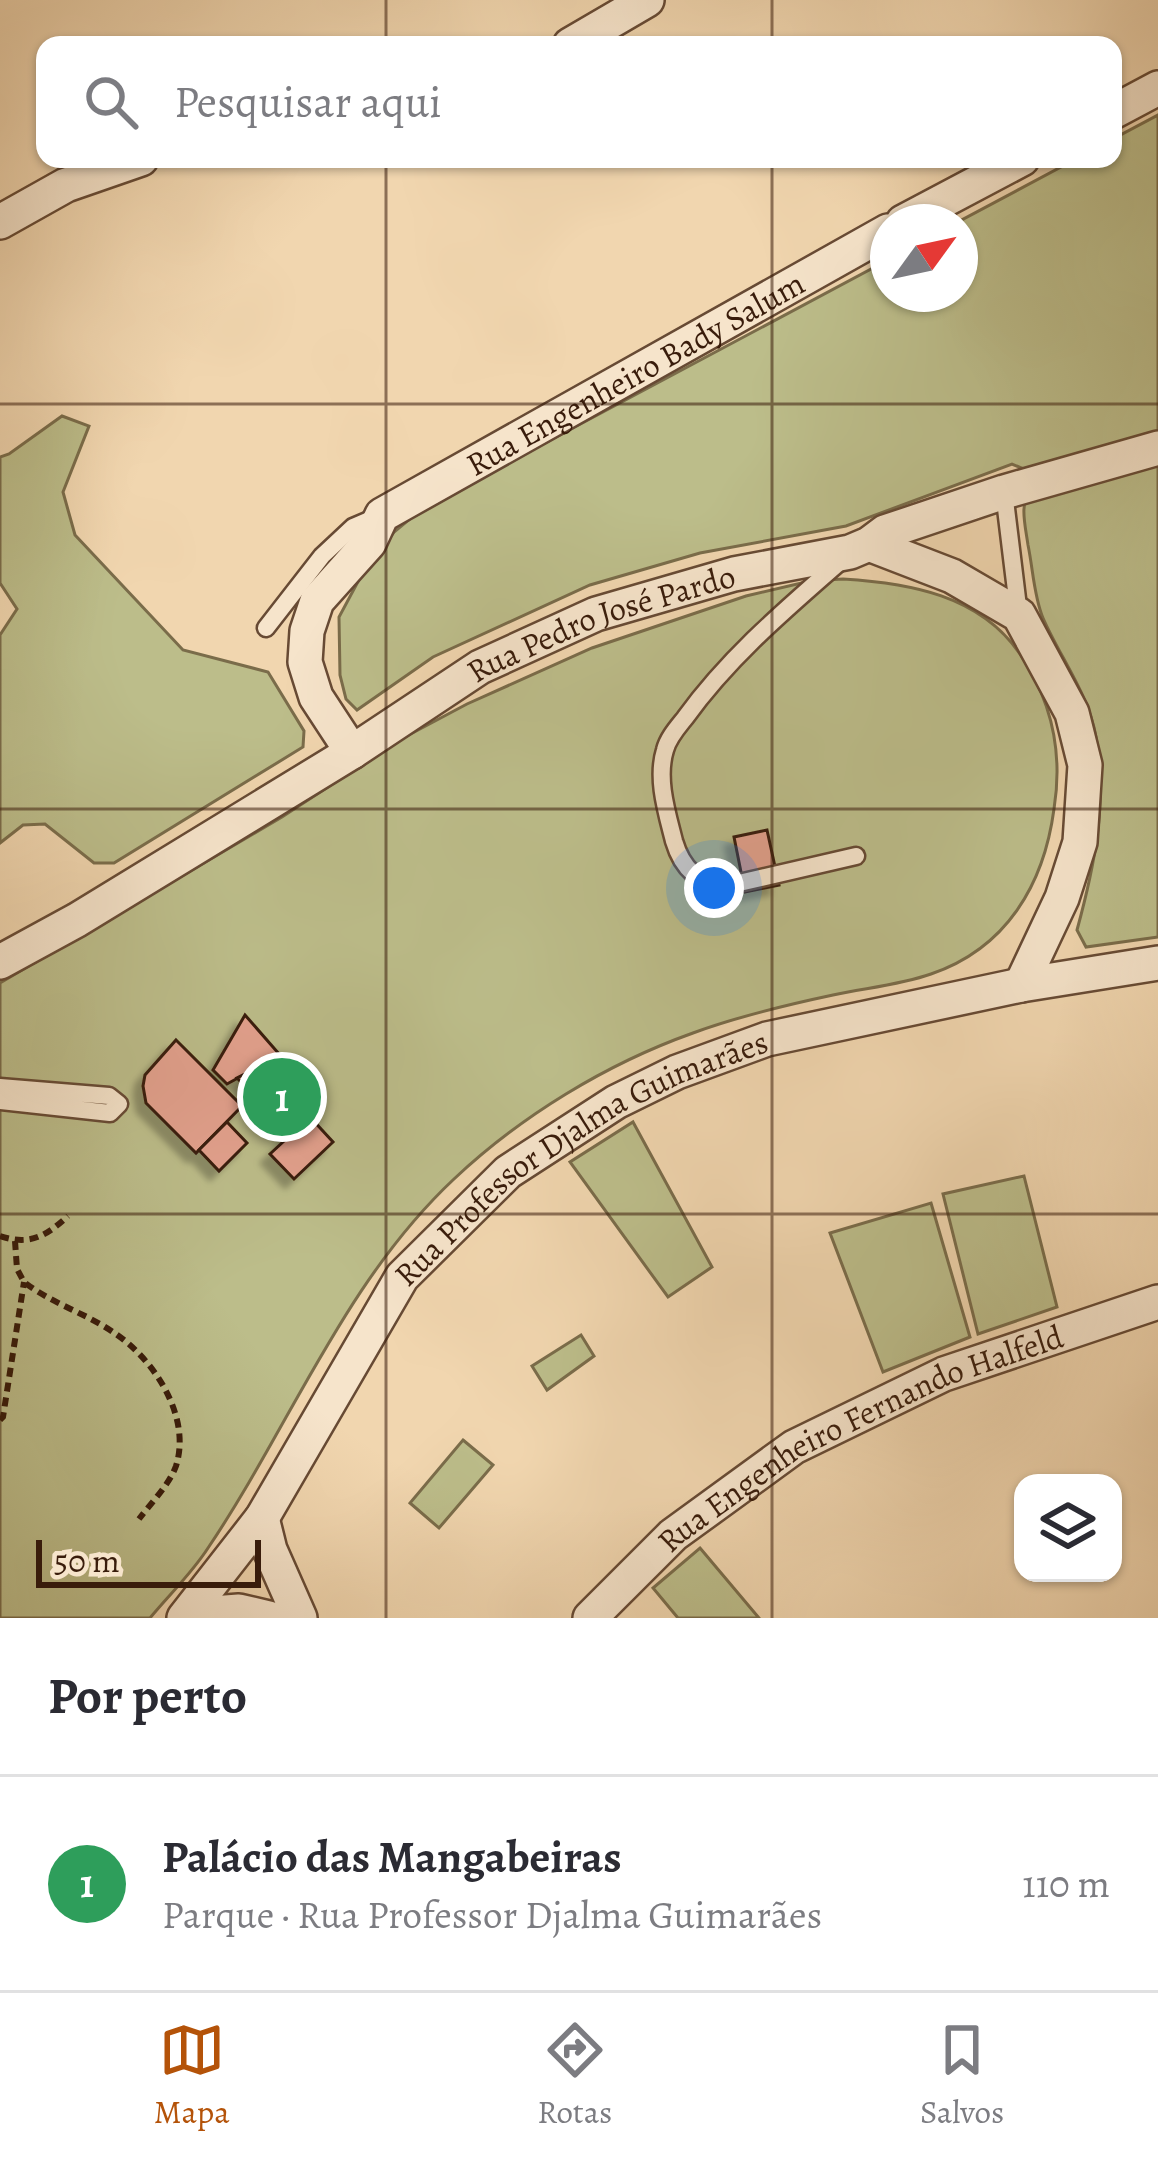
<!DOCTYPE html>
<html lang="pt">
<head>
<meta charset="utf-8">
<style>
	:root { --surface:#fff; --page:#f2f2f3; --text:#2b2b33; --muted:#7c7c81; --line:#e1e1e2; --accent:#b45309 }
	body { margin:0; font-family:Alegreya,serif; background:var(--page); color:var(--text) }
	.controls { position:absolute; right:36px; bottom:36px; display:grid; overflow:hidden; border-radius:24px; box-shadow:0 3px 9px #0004 }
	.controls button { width:108px; height:108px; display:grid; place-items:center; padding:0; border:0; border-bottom:3px solid var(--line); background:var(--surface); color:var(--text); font:60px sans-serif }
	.compass { position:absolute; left:870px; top:204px; width:108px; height:108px; border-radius:50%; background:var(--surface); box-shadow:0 3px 9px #0004; rotate:57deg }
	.scale { position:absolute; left:36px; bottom:30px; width:225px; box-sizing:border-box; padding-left:12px; border:6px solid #391c0b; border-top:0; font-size:33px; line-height:42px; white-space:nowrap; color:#391c0b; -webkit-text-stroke:9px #f6e4cb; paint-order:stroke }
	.you { position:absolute; left:714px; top:888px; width:42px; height:42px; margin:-30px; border:9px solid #fff; border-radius:50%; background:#1a73e8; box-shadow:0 0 0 18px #1a73e833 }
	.badge { display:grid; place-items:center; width:78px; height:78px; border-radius:50%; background:var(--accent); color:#fff; font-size:39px; font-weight:700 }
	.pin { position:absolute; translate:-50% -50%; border:6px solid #fff; box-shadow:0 3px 12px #0006 }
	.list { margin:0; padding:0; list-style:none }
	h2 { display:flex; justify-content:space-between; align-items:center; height:156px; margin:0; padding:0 48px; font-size:51px }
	h2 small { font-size:39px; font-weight:400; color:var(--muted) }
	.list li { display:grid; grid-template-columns:78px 1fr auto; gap:36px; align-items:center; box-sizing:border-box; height:216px; padding:0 48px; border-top:3px solid var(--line) }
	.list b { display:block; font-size:45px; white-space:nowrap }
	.list p { margin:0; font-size:39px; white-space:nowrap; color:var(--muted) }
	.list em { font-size:39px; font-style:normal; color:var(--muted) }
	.icon { flex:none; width:66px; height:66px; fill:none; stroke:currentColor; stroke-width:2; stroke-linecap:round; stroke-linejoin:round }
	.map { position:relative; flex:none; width:1158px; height:1618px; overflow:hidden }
	.search { position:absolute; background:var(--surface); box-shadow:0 3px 9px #0004; left:36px; right:36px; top:36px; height:132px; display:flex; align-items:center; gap:30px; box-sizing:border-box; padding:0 42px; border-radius:24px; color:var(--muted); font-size:45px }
	.sheet { height:372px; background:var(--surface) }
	nav { display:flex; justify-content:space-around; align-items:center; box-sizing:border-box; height:168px; border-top:3px solid var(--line); background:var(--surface); font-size:33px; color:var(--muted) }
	nav a { display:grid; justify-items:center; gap:6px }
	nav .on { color:var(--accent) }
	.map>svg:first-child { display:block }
</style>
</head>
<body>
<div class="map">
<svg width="1158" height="1618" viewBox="0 0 1158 1618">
	<defs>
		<filter id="shadow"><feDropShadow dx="-9" dy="9" stdDeviation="3" flood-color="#0004"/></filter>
	</defs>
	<rect width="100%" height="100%" fill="#f1d6af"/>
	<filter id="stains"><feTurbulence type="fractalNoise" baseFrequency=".00167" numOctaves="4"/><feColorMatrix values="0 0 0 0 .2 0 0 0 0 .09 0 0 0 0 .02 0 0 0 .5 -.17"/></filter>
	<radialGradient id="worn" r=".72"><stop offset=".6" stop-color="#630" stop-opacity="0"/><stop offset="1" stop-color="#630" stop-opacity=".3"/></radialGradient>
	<g fill="#bcbd8a" stroke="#7a6c4a" stroke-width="3">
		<path d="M1158 115V937L1086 947 1077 930C1094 868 1108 801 1096 737 1089 695 1060 657 1043 618 1034 597 1033 569 1028 545 1024 518 1020 508 1031 483L1026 470 1012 464 846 526 700 553 590 585 433 657 357 710 346 699 340 675 339 617 361 576 394 532 423 508 888 260V294H960L958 222 1076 159H1113V139Z"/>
		<path d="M62 416 89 426 63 492 75 535 183 650 268 672 304 731 303 747 114 863H94L45 824 23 825 0 843V635L17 609 0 583V457L9 454Z"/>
		<path d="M843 579C909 583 980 595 1020 654 1052 701 1063 753 1054 809 1044 884 1007 948 931 974 900 985 865 988 833 995 786 1005 739 1016 693 1033 606 1064 521 1116 454 1179 344 1282 291 1425 208 1548 192 1573 169 1595 150 1618H0V983L282 817 403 738 467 704 592 648 746 596 810 581Z"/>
		<path d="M633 1122 712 1267 668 1297 570 1162Z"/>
		<path d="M1024 1176 1057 1307 978 1334 943 1194Z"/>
		<path d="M931 1203 970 1337 883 1372 830 1233Z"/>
		<path d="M581 1335 594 1356 547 1390 532 1366Z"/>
		<path d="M463 1440 493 1465 439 1528 410 1503Z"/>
		<path d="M700 1548 759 1618H678L653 1588Z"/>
	</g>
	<g fill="#e3a18e" stroke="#391c0b" stroke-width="3" filter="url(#shadow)">
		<path d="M767 830 779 885 745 892 734 837Z"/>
		<path d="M245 1015 280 1055 227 1084 213 1070Z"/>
		<path d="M176 1040 242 1106 196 1153 146 1103 143 1086 145 1075Z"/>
		<path d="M261 1066 310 1117 292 1134 237 1078Z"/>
		<path d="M310 1117 333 1142 294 1179 270 1154Z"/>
		<path d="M227 1122 247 1143 219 1171 199 1150Z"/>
	</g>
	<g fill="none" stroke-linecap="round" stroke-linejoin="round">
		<g stroke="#674a34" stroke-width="21">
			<g id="lane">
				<path d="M1004 492 1019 615"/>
				<path d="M842 560C786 609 729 657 685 718 677 728 668 738 665 750 656 779 667 813 674 841 682 868 698 884 726 886L856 856"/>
				<path d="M266 628 322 556 353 527 381 515"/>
				<path d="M0 1087 109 1096 119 1104 110 1113 0 1101"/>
			</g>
		</g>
		<g stroke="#674a34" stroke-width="38">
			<g id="street">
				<path d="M570 45 647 0"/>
				<path d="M1113 112 1158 88"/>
				<path d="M0 222 66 185 141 159"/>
				<path d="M903 222 1022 159"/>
				<path d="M869 544 952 576 1019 615 1072 713 1085 765 1080 842 1062 898 1021 985"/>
				<path id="s1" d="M352 752 316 697 305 662 307 631 317 601 369 543 382 515 888 231"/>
				<path id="s2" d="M0 962 77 920 352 752 480 667 596 614 734 574 850 552 869 544 885 532 1004 492 1158 448"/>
				<path d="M262 1518 270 1550 300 1618"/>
				<path d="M187 1615 239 1611 269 1618"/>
				<path id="s3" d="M184 1618 262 1518 402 1277 508 1172 616 1102 677 1072 767 1039 1021 985 1158 963"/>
				<path id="s4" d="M590 1618 673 1535 794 1447 944 1374 1158 1302"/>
			</g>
		</g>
		<g stroke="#391c0b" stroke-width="6" stroke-dasharray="9 6" stroke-linecap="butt">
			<path d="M0 1236C30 1246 46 1236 68 1216"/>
			<path d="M15 1241 17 1269 24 1282C51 1303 85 1313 113 1332 153 1358 192 1416 176 1466 169 1485 151 1503 139 1519"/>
			<path d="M0 1420 3 1417 24 1282"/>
		</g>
		<use href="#lane" stroke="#f6e4cb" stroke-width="16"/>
		<use href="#street" stroke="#f6e4cb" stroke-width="33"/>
	</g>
	<path fill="none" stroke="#391c0b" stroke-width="3" stroke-opacity="0.55" d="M386 0V45M772 0V45M386 159V1618M772 159V1618M0 404H1158M0 809H1158M0 1214H1158"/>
	<g text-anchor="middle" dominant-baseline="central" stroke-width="9" stroke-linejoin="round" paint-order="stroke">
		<g font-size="33" fill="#391c0b" stroke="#f6e4cb">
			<text stroke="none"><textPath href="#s1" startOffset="564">Rua Engenheiro Bady Salum</textPath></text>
			<text stroke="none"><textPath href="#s2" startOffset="693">Rua Pedro José Pardo</textPath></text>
			<text stroke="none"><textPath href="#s3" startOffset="624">Rua Professor Djalma Guimarães</textPath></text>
			<text stroke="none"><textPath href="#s4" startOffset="330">Rua Engenheiro Fernando Halfeld</textPath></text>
		</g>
	</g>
	<rect width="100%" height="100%" filter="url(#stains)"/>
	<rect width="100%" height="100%" fill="url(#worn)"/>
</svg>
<div class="controls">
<button><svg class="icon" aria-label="layers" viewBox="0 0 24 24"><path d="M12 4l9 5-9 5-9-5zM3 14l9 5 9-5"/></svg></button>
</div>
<svg class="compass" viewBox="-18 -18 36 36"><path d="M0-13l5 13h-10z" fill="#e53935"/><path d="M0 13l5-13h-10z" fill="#7c7c81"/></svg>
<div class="scale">50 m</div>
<div class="you"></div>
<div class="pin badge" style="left:282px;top:1097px;background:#2e9e5b">1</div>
<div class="search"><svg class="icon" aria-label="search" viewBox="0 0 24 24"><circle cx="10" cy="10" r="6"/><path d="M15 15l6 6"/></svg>Pesquisar aqui</div>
</div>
<section class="sheet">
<h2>Por perto<small></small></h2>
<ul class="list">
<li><span class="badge" style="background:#2e9e5b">1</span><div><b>Palácio das Mangabeiras</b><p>Parque · Rua Professor Djalma Guimarães</p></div><em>110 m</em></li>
</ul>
</section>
<nav>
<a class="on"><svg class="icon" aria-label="map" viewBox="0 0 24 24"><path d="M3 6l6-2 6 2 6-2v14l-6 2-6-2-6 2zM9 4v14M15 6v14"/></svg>Mapa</a>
<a><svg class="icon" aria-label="directions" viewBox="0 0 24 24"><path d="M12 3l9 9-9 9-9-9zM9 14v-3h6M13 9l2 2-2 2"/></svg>Rotas</a>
<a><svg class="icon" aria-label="saved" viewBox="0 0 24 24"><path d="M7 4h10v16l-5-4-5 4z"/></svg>Salvos</a>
</nav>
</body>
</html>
